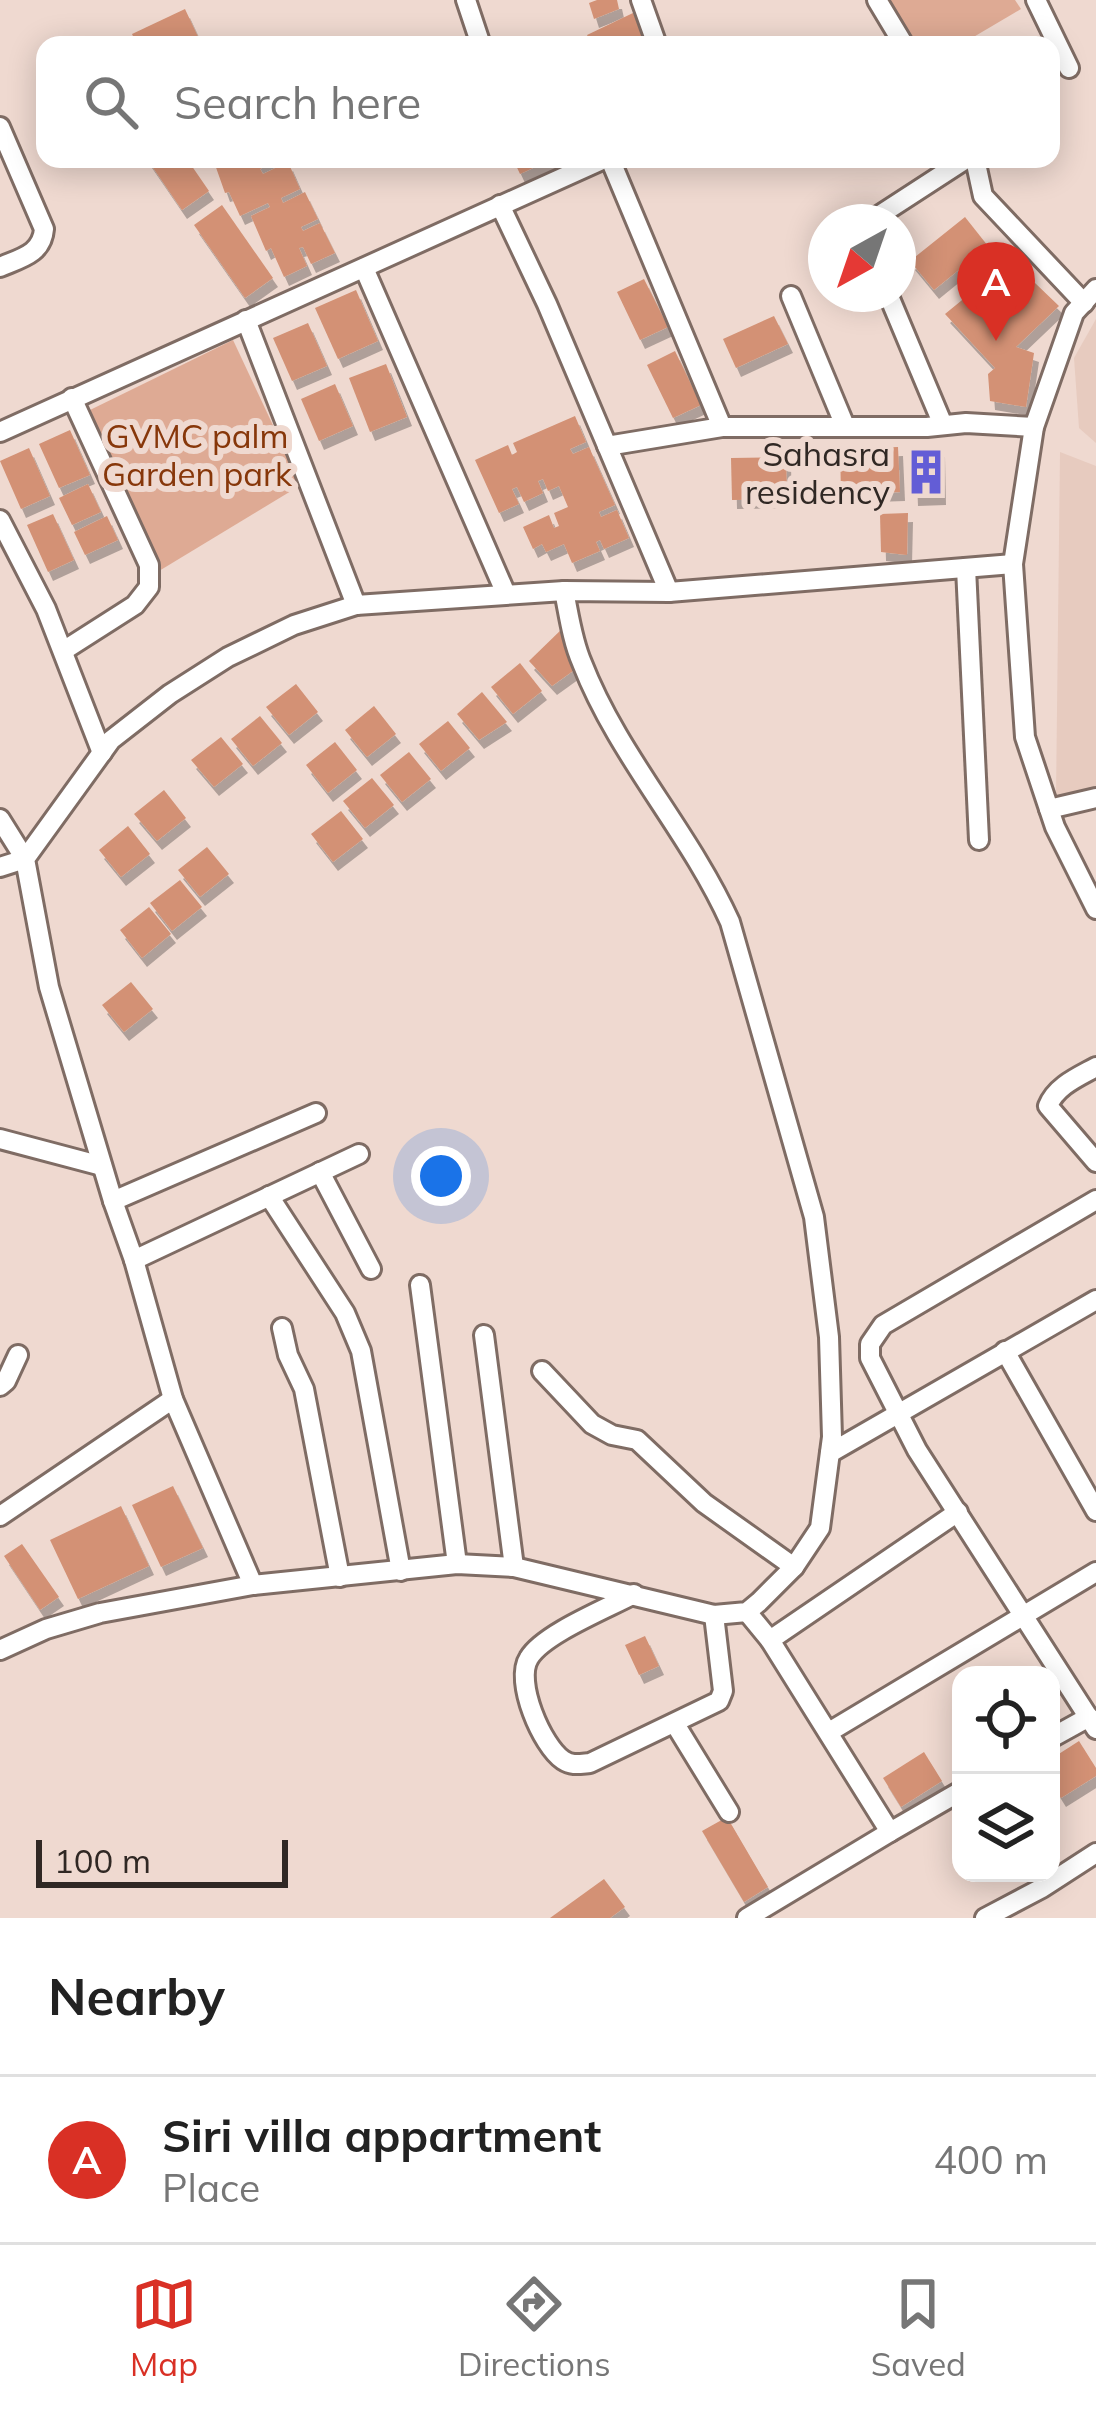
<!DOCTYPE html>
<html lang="en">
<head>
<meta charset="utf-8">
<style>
	:root { --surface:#fff; --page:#f2f2f2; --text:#222; --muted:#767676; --line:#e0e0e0; --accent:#d93025 }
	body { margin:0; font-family:Mulish,sans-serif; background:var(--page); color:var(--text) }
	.controls { position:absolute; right:36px; bottom:36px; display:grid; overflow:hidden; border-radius:24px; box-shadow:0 6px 30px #0003 }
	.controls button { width:108px; height:108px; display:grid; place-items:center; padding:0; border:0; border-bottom:3px solid var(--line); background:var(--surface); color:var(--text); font:60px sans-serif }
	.compass { position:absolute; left:808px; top:204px; width:108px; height:108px; border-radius:50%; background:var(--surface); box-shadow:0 6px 30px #0003; rotate:220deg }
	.scale { position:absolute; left:36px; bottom:30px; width:252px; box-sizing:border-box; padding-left:12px; border:6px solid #302824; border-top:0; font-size:33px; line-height:42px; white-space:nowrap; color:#302824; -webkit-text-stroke:9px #efd9d0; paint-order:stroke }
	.you { position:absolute; left:441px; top:1176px; width:42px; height:42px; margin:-30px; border:9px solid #fff; border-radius:50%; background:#1a73e8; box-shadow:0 0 0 18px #1a73e833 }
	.badge { display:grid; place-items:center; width:78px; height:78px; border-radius:50%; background:var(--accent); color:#fff; font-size:39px; font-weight:700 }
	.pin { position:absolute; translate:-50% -99px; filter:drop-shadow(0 3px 6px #0008) }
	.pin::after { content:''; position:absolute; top:63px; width:42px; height:36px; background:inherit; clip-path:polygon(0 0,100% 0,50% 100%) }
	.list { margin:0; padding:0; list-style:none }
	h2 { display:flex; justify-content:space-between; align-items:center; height:156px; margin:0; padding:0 48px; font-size:51px }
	h2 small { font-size:39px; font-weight:400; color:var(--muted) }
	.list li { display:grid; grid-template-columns:78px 1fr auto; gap:36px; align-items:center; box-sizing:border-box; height:168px; padding:0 48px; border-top:3px solid var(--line) }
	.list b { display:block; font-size:45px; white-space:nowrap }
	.list p { margin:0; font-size:39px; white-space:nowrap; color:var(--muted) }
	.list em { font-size:39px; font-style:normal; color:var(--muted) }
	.icon { flex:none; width:66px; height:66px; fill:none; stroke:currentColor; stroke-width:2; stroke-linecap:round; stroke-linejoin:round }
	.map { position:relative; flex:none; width:1096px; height:1918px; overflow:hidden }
	.search { position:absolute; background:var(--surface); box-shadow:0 6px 30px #0003; left:36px; right:36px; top:36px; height:132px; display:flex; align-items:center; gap:30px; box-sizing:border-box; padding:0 42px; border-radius:24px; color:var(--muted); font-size:45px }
	.sheet { height:324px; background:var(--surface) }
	nav { display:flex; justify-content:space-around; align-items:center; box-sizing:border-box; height:168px; border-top:3px solid var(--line); background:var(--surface); font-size:33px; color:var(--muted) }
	nav a { display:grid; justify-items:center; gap:6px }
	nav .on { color:var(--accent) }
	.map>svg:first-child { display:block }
</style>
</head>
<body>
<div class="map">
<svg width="1096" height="1918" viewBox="0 0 1096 1918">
	<defs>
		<filter id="shadow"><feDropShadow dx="5" dy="9" stdDeviation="0" flood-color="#0004"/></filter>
	</defs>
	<rect width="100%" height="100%" fill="#efd9d0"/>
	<g fill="#e7cbbf">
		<path d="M1096 319V443L1079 428 1074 358Z"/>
		<path d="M1060 452 1096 466V790L1056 796Z"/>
	</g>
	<g fill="#deaa94">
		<path d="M890 0H1015L1021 9 960 45H917Z"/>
		<path d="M233 340 301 485 159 571 90 410Z"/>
	</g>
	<g fill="#d39174" filter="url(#shadow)">
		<path d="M597 0H617L619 9 594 19 589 3Z"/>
		<path d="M185 9 199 39 185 45H137L132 34Z"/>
		<path d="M633 13 649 45H592L587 35Z"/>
		<path d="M147 159H187L209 191 182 210Z"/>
		<path d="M213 159H281L260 169 263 174 288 162 300 189 281 198 283 203 305 192 318 219 301 227 303 231 320 223 335 253 311 264 303 247 299 248 307 266 284 277 271 248 266 251 251 216 270 207 268 203 240 216 229 192 225 193Z"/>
		<path d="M513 159H552L520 174Z"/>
		<path d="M222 205 273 278 245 298 194 225Z"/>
		<path d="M965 217 988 246 934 290 910 261Z"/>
		<path d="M1011 260 1059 306 1016 347 1034 353 1026 407 990 401 988 374 995 368 945 314Z"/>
		<path d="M644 279 668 327 640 340 617 292Z"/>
		<path d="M356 290 378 341 338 359 315 308Z"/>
		<path d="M774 316 788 344 736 368 723 339Z"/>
		<path d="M308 323 327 366 292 381 273 338Z"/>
		<path d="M675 351 701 405 673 418 647 365Z"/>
		<path d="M386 364 407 417 370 432 349 378Z"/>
		<path d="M335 384 353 426 319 441 301 399Z"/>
		<path d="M575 416 586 442 570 449 573 454 589 447 615 505 599 512 601 517 617 510 629 538 604 549 600 540 596 542 600 551 572 563 564 544 546 552 542 544 533 549 523 527 549 515 554 528 559 526 554 513 568 507 559 486 548 491 543 479 538 481 543 493 524 502 517 487 512 489 519 504 499 513 475 460 508 445 512 455 517 452 513 443Z"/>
		<path d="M70 430 90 475 59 488 39 444Z"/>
		<path d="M898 447 900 492 841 494 840 449Z"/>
		<path d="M29 448 50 496 21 509 0 461Z"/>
		<path d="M940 448 941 496 913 497 911 449Z"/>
		<path d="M786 457 787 499 732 500 731 458Z"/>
		<path d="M88 484 101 512 72 525 59 498Z"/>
		<path d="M908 513 907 555 881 552 880 514Z"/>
		<path d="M53 514 74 560 48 572 27 525Z"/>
		<path d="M107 516 118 540 85 555 74 532Z"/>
		<path d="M565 626 577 668 552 686 529 661Z"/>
		<path d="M520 663 542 691 513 714 491 687Z"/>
		<path d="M296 684 318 712 289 735 266 707Z"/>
		<path d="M482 692 507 722 479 740 457 714Z"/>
		<path d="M374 706 396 734 367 757 345 730Z"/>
		<path d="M260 716 282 743 253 766 231 739Z"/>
		<path d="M448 721 470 748 441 771 419 744Z"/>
		<path d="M221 737 243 764 214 787 191 760Z"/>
		<path d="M335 742 357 770 328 793 306 765Z"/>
		<path d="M409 752 431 779 402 802 380 775Z"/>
		<path d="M372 778 394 805 365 828 343 801Z"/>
		<path d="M164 790 186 818 157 841 134 814Z"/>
		<path d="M341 811 363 839 333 862 311 834Z"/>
		<path d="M128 826 150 854 121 877 99 850Z"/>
		<path d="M207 847 229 874 200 897 178 870Z"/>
		<path d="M180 880 202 907 172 931 150 903Z"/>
		<path d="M149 907 171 934 142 958 120 930Z"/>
		<path d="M131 982 153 1009 124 1032 102 1005Z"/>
		<path d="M173 1486 203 1548 161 1567 132 1505Z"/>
		<path d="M121 1506 149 1566 78 1599 50 1540Z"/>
		<path d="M22 1544 59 1597 40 1610 4 1556Z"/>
		<path d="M645 1636 659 1666 639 1675 625 1645Z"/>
		<path d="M1079 1741 1096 1768V1776L1061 1798 1051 1782V1759Z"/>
		<path d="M924 1752 942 1781 901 1807 883 1778Z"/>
		<path d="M727 1817 768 1887 744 1902 702 1831Z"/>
		<path d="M604 1879 625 1907 610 1918H550Z"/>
	</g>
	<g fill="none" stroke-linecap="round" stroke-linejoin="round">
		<g stroke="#7f6c64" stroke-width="24">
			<g id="minor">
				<path d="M466 0 481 45"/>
				<path d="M641 0 657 45"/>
				<path d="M877 0 904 45"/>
				<path d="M1036 0 1069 68"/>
				<path d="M0 127 44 229C42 254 21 258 0 267"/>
				<path d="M610 159 722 427"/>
				<path d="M975 159 983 196 1084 303"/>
				<path d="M500 205 547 304 669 592"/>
				<path d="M869 222 966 159"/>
				<path d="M364 268 506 594"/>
				<path d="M1096 289 1074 313 1034 427 1013 564 1025 737 1055 827 1096 909"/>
				<path d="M888 294 943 425"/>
				<path d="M791 296 845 426"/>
				<path d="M246 320 356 605"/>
				<path d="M0 432 604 159"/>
				<path d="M607 446 722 427H927L966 423 1034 427"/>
				<path d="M0 520 46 609 102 753"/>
				<path d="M966 568 979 840"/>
				<path d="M63 651 135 605 149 587V565L72 398"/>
				<path d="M1049 809 1096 798"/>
				<path d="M0 819 25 859 0 867"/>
				<path d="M1096 1067C1078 1077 1056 1086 1048 1106L1096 1162"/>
				<path d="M0 1139 102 1166"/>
				<path d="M320 1172 371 1269"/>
				<path d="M269 1196 345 1313 361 1351 401 1571"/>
				<path d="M1096 1200 883 1325 870 1344V1358L917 1450 1096 1729"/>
				<path d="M113 1201 316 1113"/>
				<path d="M134 1260 359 1154"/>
				<path d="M420 1285 457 1564"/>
				<path d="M282 1328 288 1355 304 1389 340 1577"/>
				<path d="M484 1335 514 1567"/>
				<path d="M1005 1351 1096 1511"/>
				<path d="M542 1371 592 1424 612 1435 637 1440 704 1503 794 1567"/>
				<path d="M0 1386 6 1381 18 1355"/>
				<path d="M830 1453 1096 1300"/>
				<path d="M0 1516 173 1399"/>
				<path d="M253 1585 173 1399 134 1260 113 1201 49 987 25 859 111 740 170 694 228 657 294 625 356 605 564 591 669 592 1013 564"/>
				<path d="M634 1594C608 1608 543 1634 529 1658 514 1681 542 1746 563 1760 572 1766 579 1764 590 1763L719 1701 723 1691 714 1615"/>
				<path d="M747 1612 770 1640 958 1512"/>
				<path d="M770 1640 890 1832 961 1791"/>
				<path d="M0 1650 46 1629 100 1613 253 1585 457 1564 514 1567 714 1615 747 1612 759 1602 794 1567 820 1528 832 1437 829 1337 814 1217 730 922C689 831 618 756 582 663 572 640 569 615 564 591"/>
				<path d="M675 1724 729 1812"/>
				<path d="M829 1732 1096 1572"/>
				<path d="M1051 1738 1089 1717"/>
				<path d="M747 1918 890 1832"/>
				<path d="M985 1918 1042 1888 1096 1853"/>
			</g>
		</g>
		<use href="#minor" stroke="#fff" stroke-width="18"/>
	</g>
	<defs>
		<g id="building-bare" transform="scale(3.6)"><path d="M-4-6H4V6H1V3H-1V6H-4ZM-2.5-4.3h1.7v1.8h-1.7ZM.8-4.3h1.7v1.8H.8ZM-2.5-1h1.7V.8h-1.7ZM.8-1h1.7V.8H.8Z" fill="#635dd6" stroke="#efd9d0" stroke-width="2.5" paint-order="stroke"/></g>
	</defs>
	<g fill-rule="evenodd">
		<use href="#building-bare" x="926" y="472"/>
	</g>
	<g text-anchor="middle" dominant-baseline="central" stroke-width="12" stroke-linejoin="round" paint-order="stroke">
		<g font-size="33" fill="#87370a" stroke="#efd9d0">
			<text x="197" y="435">GVMC palm<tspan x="197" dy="38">Garden park</tspan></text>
		</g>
		<g font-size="33" fill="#302824" stroke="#efd9d0" text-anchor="end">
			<text x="890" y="453">Sahasra<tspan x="890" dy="38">residency</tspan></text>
		</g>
	</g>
</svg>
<div class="controls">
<button><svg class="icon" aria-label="locate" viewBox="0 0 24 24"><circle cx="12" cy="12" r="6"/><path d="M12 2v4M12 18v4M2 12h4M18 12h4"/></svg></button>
<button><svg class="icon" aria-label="layers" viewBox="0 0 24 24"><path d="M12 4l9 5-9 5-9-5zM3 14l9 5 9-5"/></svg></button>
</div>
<svg class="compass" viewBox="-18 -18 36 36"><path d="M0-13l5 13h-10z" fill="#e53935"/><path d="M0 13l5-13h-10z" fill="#767676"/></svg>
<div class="scale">100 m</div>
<div class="you"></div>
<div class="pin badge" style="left:996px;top:341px">A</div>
<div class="search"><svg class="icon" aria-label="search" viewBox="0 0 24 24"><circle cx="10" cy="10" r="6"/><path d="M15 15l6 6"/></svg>Search here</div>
</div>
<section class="sheet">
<h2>Nearby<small></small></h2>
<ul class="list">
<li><span class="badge">A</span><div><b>Siri villa appartment</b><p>Place</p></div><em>400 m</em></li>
</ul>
</section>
<nav>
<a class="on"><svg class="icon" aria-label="map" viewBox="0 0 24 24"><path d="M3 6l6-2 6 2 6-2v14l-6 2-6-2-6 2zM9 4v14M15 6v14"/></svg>Map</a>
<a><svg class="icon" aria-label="directions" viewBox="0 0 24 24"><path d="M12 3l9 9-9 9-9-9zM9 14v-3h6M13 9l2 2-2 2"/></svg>Directions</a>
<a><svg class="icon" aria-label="saved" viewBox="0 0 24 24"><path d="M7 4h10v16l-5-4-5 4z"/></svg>Saved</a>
</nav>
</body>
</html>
